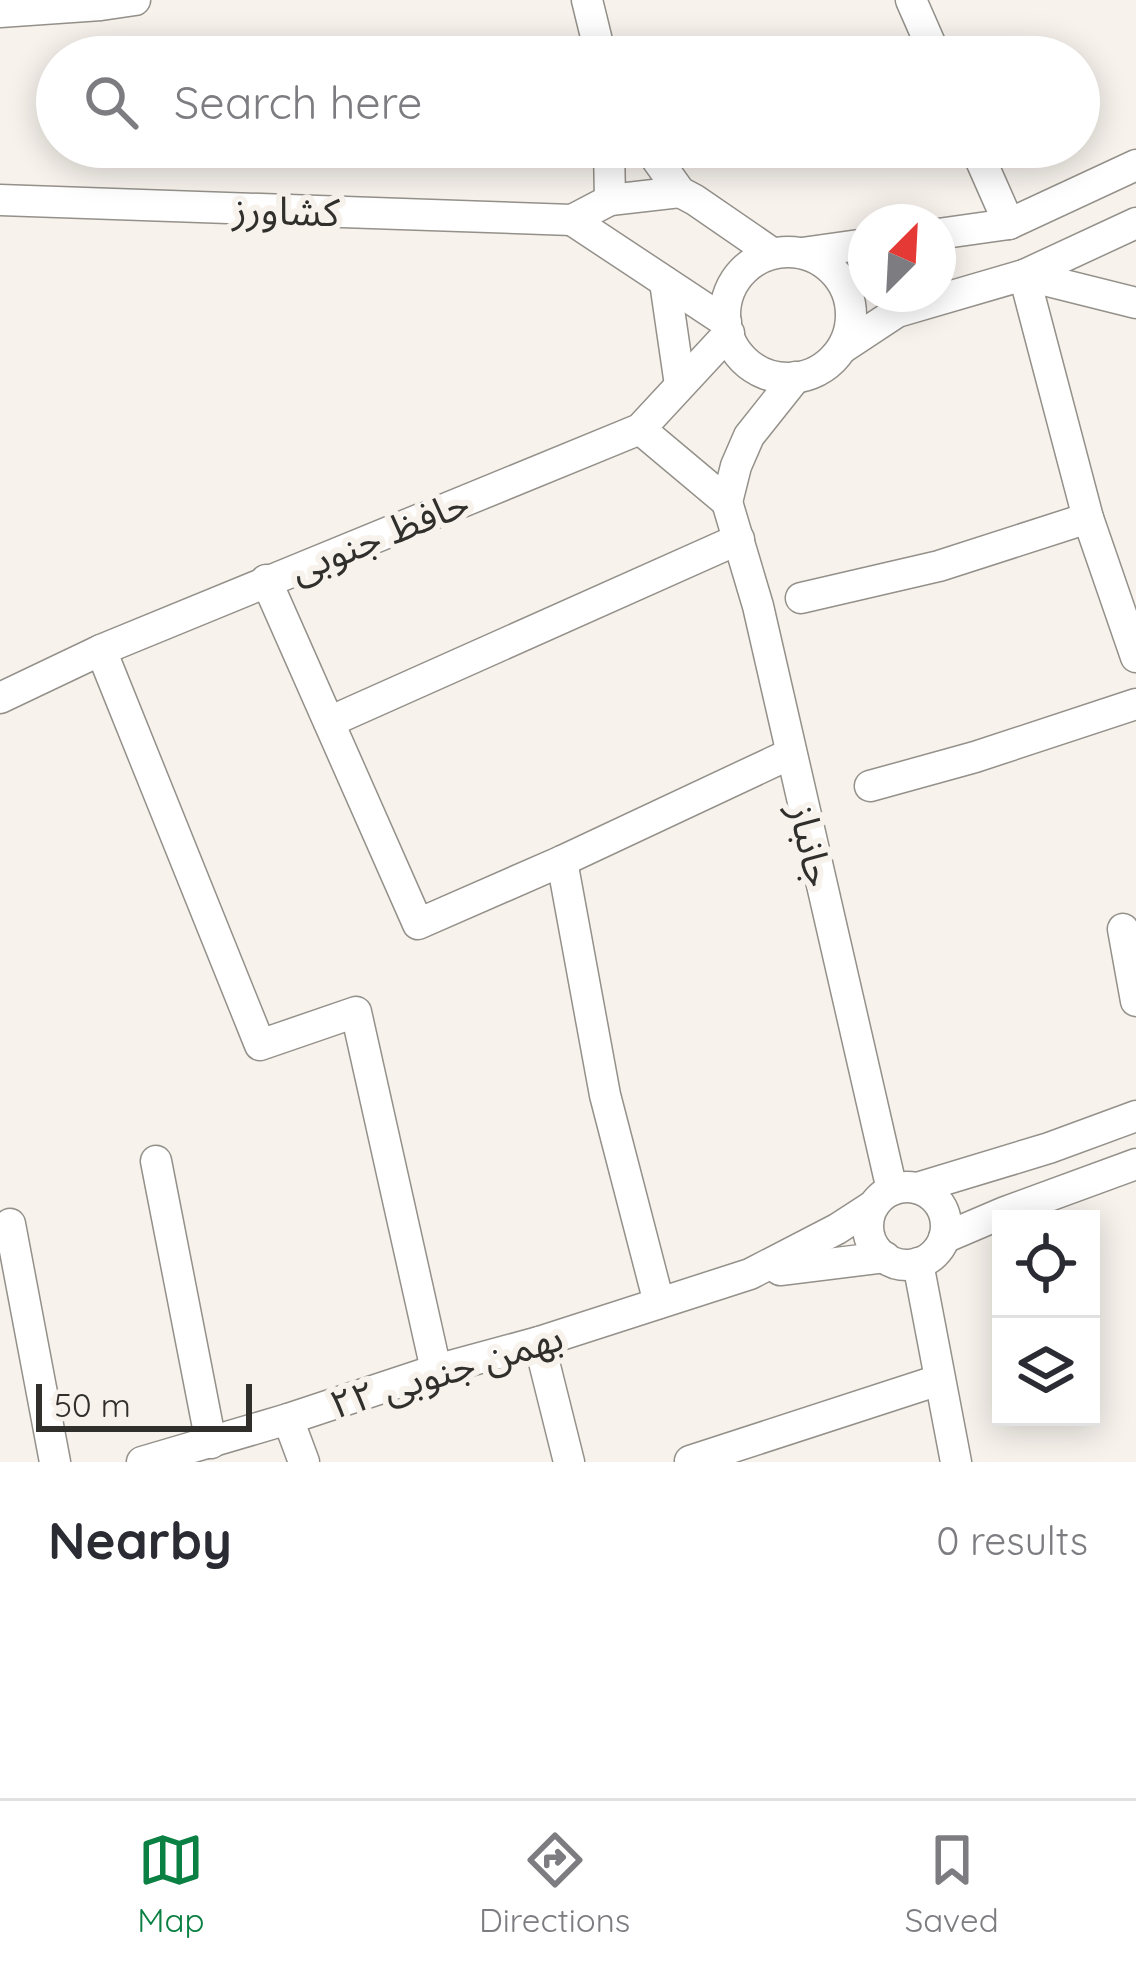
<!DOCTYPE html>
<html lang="en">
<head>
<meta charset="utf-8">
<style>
	:root { --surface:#fff; --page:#f2f2f3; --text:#2b2b33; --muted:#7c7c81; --line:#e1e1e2; --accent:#0b8043 }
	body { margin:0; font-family:Quicksand,"Noto Sans Arabic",sans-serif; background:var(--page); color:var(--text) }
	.controls { position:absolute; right:36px; bottom:36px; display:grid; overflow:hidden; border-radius:0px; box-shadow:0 6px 30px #0003 }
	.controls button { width:108px; height:108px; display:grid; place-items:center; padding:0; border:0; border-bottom:3px solid var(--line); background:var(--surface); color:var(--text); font:60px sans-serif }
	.compass { position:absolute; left:848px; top:204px; width:108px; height:108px; border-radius:50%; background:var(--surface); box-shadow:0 6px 30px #0003; rotate:24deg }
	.scale { position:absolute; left:36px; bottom:30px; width:216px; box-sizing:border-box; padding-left:12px; border:6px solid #302f2c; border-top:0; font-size:33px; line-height:42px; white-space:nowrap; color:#302f2c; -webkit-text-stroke:9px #f7f2ec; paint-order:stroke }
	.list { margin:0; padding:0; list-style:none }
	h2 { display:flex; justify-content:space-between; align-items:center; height:156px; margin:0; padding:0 48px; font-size:51px }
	h2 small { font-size:39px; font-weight:400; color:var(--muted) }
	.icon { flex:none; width:66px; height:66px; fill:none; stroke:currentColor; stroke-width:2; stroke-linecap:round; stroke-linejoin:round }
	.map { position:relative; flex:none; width:1136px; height:1462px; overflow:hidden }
	.search { position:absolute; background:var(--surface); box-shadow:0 6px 30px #0003; left:36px; right:36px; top:36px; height:132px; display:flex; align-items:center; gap:30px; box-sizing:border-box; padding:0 42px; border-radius:66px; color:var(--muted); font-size:45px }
	.sheet { height:336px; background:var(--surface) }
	nav { display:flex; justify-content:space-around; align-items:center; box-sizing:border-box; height:168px; border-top:3px solid var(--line); background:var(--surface); font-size:33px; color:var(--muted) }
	nav a { display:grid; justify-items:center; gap:6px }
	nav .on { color:var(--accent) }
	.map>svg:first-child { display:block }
</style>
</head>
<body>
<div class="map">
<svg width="1136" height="1462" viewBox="0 0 1136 1462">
	<rect width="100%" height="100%" fill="#f7f2ec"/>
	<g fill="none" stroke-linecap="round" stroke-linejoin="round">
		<g stroke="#94908a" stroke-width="33">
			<g id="minor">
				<path d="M587 0 601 57"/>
				<path d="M911 0 936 57"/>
				<path d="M0 12 101 5 135 0"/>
				<path d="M648 147 680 192 695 200 772 253"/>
				<path d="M975 147 1009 224"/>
				<path d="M0 200 572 220 610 200 609 147"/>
				<path d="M610 200 680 192"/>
				<path d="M572 220 726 322"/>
				<path d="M938 234 1009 224 1136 165"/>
				<circle cx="788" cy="315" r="63"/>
				<path d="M802 253 866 244"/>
				<path d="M1024 275 1088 518 1136 657"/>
				<path d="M1024 275 1136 303"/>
				<path d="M665 282 680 385"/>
				<path d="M844 347 897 312 1024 275 1136 223"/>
				<path d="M640 429 727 502"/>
				<path d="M727 502 758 606 892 1190"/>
				<path d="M727 502 736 466 749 436 796 377"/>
				<path d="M266 580 418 924 562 861 790 754"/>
				<path d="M801 598 939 566 1088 518"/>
				<path d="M101 650 260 1045 356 1012 436 1370"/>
				<path d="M0 698 101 650 640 429 729 333"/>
				<path d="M329 722 739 539"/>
				<path d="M870 786 975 757 1136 704"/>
				<path d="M562 861 605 1095 659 1303"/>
				<path d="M1123 929 1136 1001"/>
				<path d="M156 1161 211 1443"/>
				<circle cx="907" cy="1226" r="39"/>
				<path d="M917 1188 1049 1148 1136 1116"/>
				<path d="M10 1224 55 1462"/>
				<path d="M944 1238 1005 1212 1136 1164"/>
				<path d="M918 1263 956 1462"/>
				<path d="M780 1270 885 1257"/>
				<path d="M539 1342 569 1462"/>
				<path d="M288 1419 304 1462"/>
				<path d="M690 1461 939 1380"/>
				<path d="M142 1462 288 1419 436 1370 539 1342 750 1274 837 1229 874 1205"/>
			</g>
		</g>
		<use href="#minor" stroke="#fff" stroke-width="30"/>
	</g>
	<g text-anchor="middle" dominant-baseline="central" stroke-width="12" stroke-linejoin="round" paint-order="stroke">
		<g font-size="39" fill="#302f2c" stroke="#f7f2ec">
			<text transform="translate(286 210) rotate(2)">کشاورز</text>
			<text transform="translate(379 535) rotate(-22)">حافظ جنوبی</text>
			<text transform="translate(812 845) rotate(77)">جانباز</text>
			<text transform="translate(446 1370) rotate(-17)">۲۲ بهمن جنوبی</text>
		</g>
	</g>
</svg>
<div class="controls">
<button><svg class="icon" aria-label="locate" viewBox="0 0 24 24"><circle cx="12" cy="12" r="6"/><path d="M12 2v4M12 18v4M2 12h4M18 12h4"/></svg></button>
<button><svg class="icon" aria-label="layers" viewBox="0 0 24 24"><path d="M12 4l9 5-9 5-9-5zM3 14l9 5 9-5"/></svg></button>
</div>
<svg class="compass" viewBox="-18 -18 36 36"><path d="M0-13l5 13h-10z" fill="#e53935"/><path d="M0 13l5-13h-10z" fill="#7c7c81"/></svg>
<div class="scale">50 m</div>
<div class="search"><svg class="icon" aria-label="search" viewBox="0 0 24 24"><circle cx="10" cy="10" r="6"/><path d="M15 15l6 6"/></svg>Search here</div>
</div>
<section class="sheet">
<h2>Nearby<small>0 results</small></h2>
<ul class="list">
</ul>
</section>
<nav>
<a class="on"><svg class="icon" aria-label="map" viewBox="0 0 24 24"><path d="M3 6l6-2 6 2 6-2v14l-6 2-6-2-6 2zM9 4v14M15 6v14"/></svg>Map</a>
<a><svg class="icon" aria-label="directions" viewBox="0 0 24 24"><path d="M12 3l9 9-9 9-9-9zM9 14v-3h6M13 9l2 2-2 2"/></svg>Directions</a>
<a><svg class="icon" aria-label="saved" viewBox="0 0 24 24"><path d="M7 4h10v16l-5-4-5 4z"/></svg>Saved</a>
</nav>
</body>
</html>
